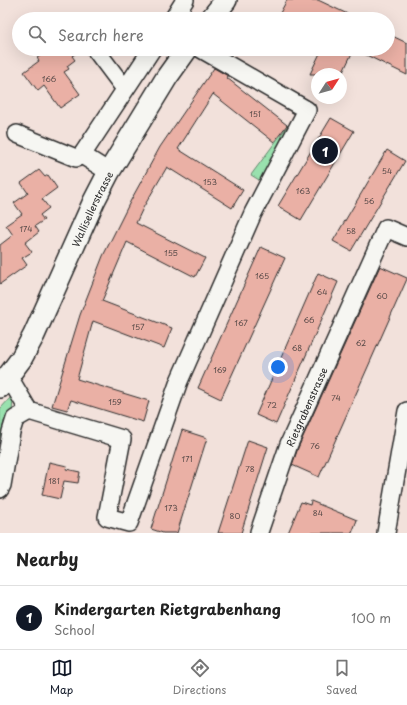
<!DOCTYPE html>
<html lang="en">
<head>
<meta charset="utf-8">
<style>
	:root { --surface:#fff; --page:#f2f2f2; --text:#222; --muted:#767676; --line:#e0e0e0; --accent:#111827 }
	body { margin:0; font-family:"Playpen Sans",sans-serif; background:var(--page); color:var(--text) }
	.compass { position:absolute; left:311px; top:68px; width:36px; height:36px; border-radius:50%; background:var(--surface); box-shadow:0 4px 16px #0002; rotate:54deg }
	.you { position:absolute; left:278px; top:367px; width:14px; height:14px; margin:-10px; border:3px solid #fff; border-radius:50%; background:#1a73e8; box-shadow:0 0 0 6px #1a73e833 }
	.badge { display:grid; place-items:center; width:26px; height:26px; border-radius:50%; background:var(--accent); color:#fff; font-size:13px; font-weight:700 }
	.pin { position:absolute; translate:-50% -50%; border:2px solid #fff; box-shadow:0 1px 4px #0006 }
	.list { margin:0; padding:0; list-style:none }
	h2 { display:flex; justify-content:space-between; align-items:center; height:52px; margin:0; padding:0 16px; font-size:17px }
	h2 small { font-size:13px; font-weight:400; color:var(--muted) }
	.list li { display:grid; grid-template-columns:26px 1fr auto; gap:12px; align-items:center; box-sizing:border-box; height:64px; padding:0 16px; border-top:1px solid var(--line) }
	.list b { display:block; font-size:15px; white-space:nowrap }
	.list p { margin:0; font-size:13px; white-space:nowrap; color:var(--muted) }
	.list em { font-size:13px; font-style:normal; color:var(--muted) }
	.icon { flex:none; width:22px; height:22px; fill:none; stroke:currentColor; stroke-width:2; stroke-linecap:round; stroke-linejoin:round }
	.map { position:relative; flex:none; width:407px; height:533px; overflow:hidden }
	.search { position:absolute; background:var(--surface); box-shadow:0 4px 16px #0002; left:12px; right:12px; top:12px; height:44px; display:flex; align-items:center; gap:10px; box-sizing:border-box; padding:0 14px; border-radius:22px; color:var(--muted); font-size:15px }
	.sheet { height:116px; background:var(--surface) }
	nav { display:flex; justify-content:space-around; align-items:center; box-sizing:border-box; height:56px; border-top:1px solid var(--line); background:var(--surface); font-size:11px; color:var(--muted) }
	nav a { display:grid; justify-items:center; gap:2px }
	nav .on { color:var(--accent) }
	.map>svg:first-child { display:block }
</style>
</head>
<body>
<div class="map">
<svg width="407" height="533" viewBox="0 0 407 533">
	<rect width="100%" height="100%" fill="#f2e1db"/>
	<filter id="ink" filterUnits="userSpaceOnUse"><feTurbulence type="fractalNoise" baseFrequency=".025" numOctaves="2"/><feDisplacementMap in="SourceGraphic" scale="8" xChannelSelector="R" yChannelSelector="G"/><feConvolveMatrix kernelMatrix="1 2 1 2 8 2 1 2 1" color-interpolation-filters="sRGB"/></filter>
	<g filter="url(#ink)">
		<g fill="#99e1ae" stroke="#62866c">
			<path d="M288 125 295 130 264 183 251 175Z"/>
			<path d="M11 397 13 398 12 412 4 421 0 442V409Z"/>
		</g>
		<g fill="#eab0a5" stroke="#2b2b2b">
			<path d="M287 0H318L358 19H292L280 13Z"/>
			<path d="M388 34 407 43V75L354 49 342 74H310L322 49H388Z"/>
			<path d="M50 49H82L72 56 75 60 67 66 69 69 64 72 80 94 60 108 44 86 38 91 24 72 39 61 37 58Z"/>
			<path d="M214 68 228 76 227 78 287 125 274 142 213 94 178 149 243 190 232 208 167 167 143 208 136 223 205 258 195 277 127 242 102 301 172 328 164 348 93 321 77 379 149 401 143 422 71 400 67 410 52 406 80 315 103 256 131 200 160 147Z"/>
			<path d="M331 118 354 131 301 220 278 206Z"/>
			<path d="M387 150 405 161 351 251 333 241Z"/>
			<path d="M39 170 45 177 48 175 57 188 42 199 49 208 40 215 44 220 35 226 39 232 25 243 32 252 22 258 27 265 0 284V245L13 235 6 225 22 214 14 203 28 193 21 183Z"/>
			<path d="M261 247 285 258 221 399 198 388Z"/>
			<path d="M380 266 407 278V279L319 477 292 465 298 448Z"/>
			<path d="M318 273 338 282 276 424 256 415Z"/>
			<path d="M182 430 207 438 177 533H163L151 529Z"/>
			<path d="M248 440 268 447 252 498 241 533H218Z"/>
			<path d="M49 462 67 466 66 469 80 472 78 483 64 481 60 499 42 495Z"/>
			<path d="M311 501 357 520 352 533H288L301 502 310 505Z"/>
		</g>
		<g fill="none" stroke-linecap="round" stroke-linejoin="round">
			<g stroke="#2b2b2b" stroke-width="20">
				<g id="minor">
					<path d="M173 19 185 0"/>
					<path d="M95 49 125 89"/>
					<path d="M17 134 76 158 82 155"/>
					<path d="M109 172 82 155 152 49"/>
					<path d="M9 377 29 411"/>
					<path d="M29 411 122 439 107 517 129 523 179 381 253 213 307 110 201 49"/>
					<path d="M0 489 2 485 11 432 15 419 29 411"/>
					<path id="s1" d="M259 532 289 444 386 228 407 237"/>
					<path d="M386 533 407 411"/>
				</g>
			</g>
			<g stroke="#2b2b2b" stroke-width="24">
				<g id="major">
					<path d="M211 19 226 0"/>
					<path id="s2" d="M0 387 21 359 34 335 94 201 109 172 167 77 187 49"/>
				</g>
			</g>
			<use href="#minor" stroke="#f6f6f2" stroke-width="17"/>
			<use href="#major" stroke="#f6f6f2" stroke-width="21"/>
		</g>
	</g>
	<g text-anchor="middle" dominant-baseline="central" stroke-width="3" stroke-linejoin="round" paint-order="stroke">
		<g font-size="8" fill="#5b4c4a">
			<text x="49" y="79">166</text>
			<text x="255" y="114">151</text>
			<text x="387" y="171">54</text>
			<text x="210" y="182">153</text>
			<text x="303" y="191">163</text>
			<text x="369" y="201">56</text>
			<text x="26" y="229">174</text>
			<text x="351" y="231">58</text>
			<text x="171" y="253">155</text>
			<text x="262" y="276">165</text>
			<text x="322" y="292">64</text>
			<text x="382" y="296">60</text>
			<text x="309" y="320">66</text>
			<text x="241" y="323">167</text>
			<text x="138" y="327">157</text>
			<text x="361" y="343">62</text>
			<text x="297" y="348">68</text>
			<text x="220" y="370">169</text>
			<text x="336" y="398">74</text>
			<text x="115" y="402">159</text>
			<text x="272" y="405">72</text>
			<text x="315" y="446">76</text>
			<text x="187" y="459">171</text>
			<text x="250" y="469">78</text>
			<text x="54" y="481">181</text>
			<text x="171" y="508">173</text>
			<text x="318" y="513">84</text>
			<text x="235" y="516">80</text>
		</g>
		<g font-size="10" fill="#2b2b2b" stroke="#f6f6f2">
			<text stroke="none"><textPath href="#s2" startOffset="201">Wallisellerstrasse</textPath></text>
			<text stroke="none"><textPath href="#s1" startOffset="134">Rietgrabenstrasse</textPath></text>
		</g>
	</g>
</svg>
<svg class="compass" viewBox="-18 -18 36 36"><path d="M0-13l5 13h-10z" fill="#e53935"/><path d="M0 13l5-13h-10z" fill="#767676"/></svg>
<div class="you"></div>
<div class="pin badge" style="left:325px;top:151px">1</div>
<div class="search"><svg class="icon" aria-label="search" viewBox="0 0 24 24"><circle cx="10" cy="10" r="6"/><path d="M15 15l6 6"/></svg>Search here</div>
</div>
<section class="sheet">
<h2>Nearby<small></small></h2>
<ul class="list">
<li><span class="badge">1</span><div><b>Kindergarten Rietgrabenhang</b><p>School</p></div><em>100 m</em></li>
</ul>
</section>
<nav>
<a class="on"><svg class="icon" aria-label="map" viewBox="0 0 24 24"><path d="M3 6l6-2 6 2 6-2v14l-6 2-6-2-6 2zM9 4v14M15 6v14"/></svg>Map</a>
<a><svg class="icon" aria-label="directions" viewBox="0 0 24 24"><path d="M12 3l9 9-9 9-9-9zM9 14v-3h6M13 9l2 2-2 2"/></svg>Directions</a>
<a><svg class="icon" aria-label="saved" viewBox="0 0 24 24"><path d="M7 4h10v16l-5-4-5 4z"/></svg>Saved</a>
</nav>
</body>
</html>
